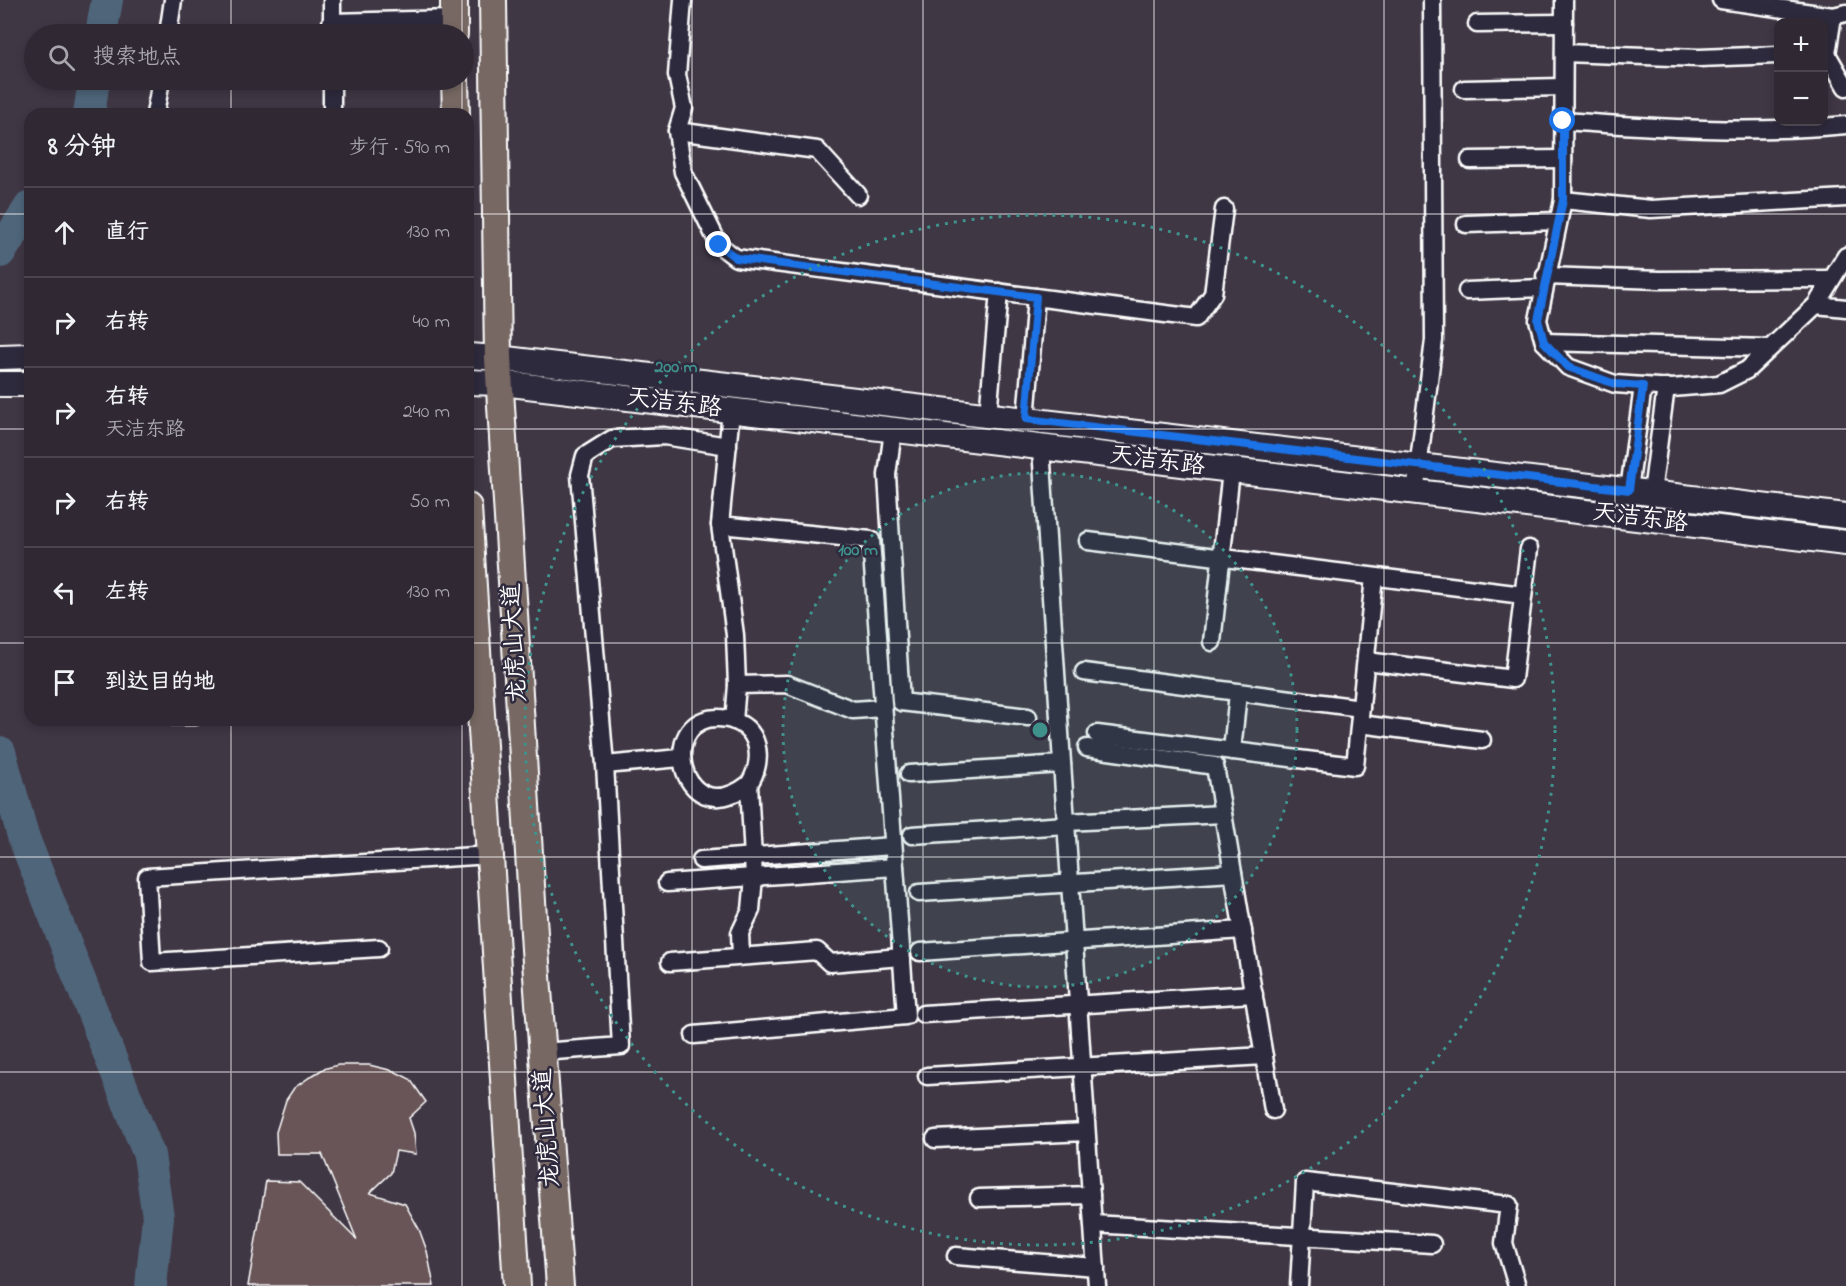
<!DOCTYPE html>
<html lang="zh">
<head>
<meta charset="utf-8">
<style>
	:root { --surface:#302934; --page:#38313c; --text:#f1f3f6; --muted:#a8a6ac; --line:#4b454f }
	body { margin:0; font-family:"Indie Flower","LXGW WenKai TC",sans-serif; background:var(--page); color:var(--text) }
	.controls { position:absolute; right:18px; top:18px; display:grid; overflow:hidden; border-radius:12px; box-shadow:0 3px 9px #0003 }
	.controls button { width:54px; height:54px; display:grid; place-items:center; padding:0; border:0; border-bottom:2px solid var(--line); background:var(--surface); color:var(--text); font:30px sans-serif }
	.stop { position:absolute; width:18px; height:18px; margin:-14px; border:4px solid #1a73e8; border-radius:50%; background:#fff }
	.stop.end { background:#1a73e8; border-color:#fff; box-shadow:0 2px 6px #0008 }
	.list { margin:0; padding:0; list-style:none }
	h2 { display:flex; justify-content:space-between; align-items:center; height:78px; margin:0; padding:0 24px; font-size:26px }
	h2 small { font-size:20px; font-weight:400; color:var(--muted) }
	.list li { display:grid; grid-template-columns:39px 1fr auto; gap:18px; align-items:center; box-sizing:border-box; height:90px; padding:0 24px; border-top:2px solid var(--line) }
	.list b { display:block; font-size:22px; white-space:nowrap }
	.list p { margin:0; font-size:20px; white-space:nowrap; color:var(--muted) }
	.list em { font-size:20px; font-style:normal; color:var(--muted) }
	.icon { flex:none; width:33px; height:33px; fill:none; stroke:currentColor; stroke-width:2; stroke-linecap:round; stroke-linejoin:round }
	.map { position:relative; flex:none; width:1846px; height:1286px; overflow:hidden }
	.search { position:absolute; background:var(--surface); box-shadow:0 3px 9px #0003; left:24px; top:24px; width:450px; height:66px; display:flex; align-items:center; gap:15px; box-sizing:border-box; padding:0 21px; border-radius:33px; color:var(--muted); font-size:22px }
	.panel { position:absolute; background:var(--surface); box-shadow:0 3px 9px #0003; left:24px; top:108px; width:450px; height:618px; border-radius:18px }
	.map>svg:first-child { display:block }
</style>
</head>
<body>
<div class="map">
<svg width="1846" height="1286" viewBox="0 0 1846 1286">
	<rect width="100%" height="100%" fill="#403745"/>
	<filter id="ink" filterUnits="userSpaceOnUse"><feTurbulence type="fractalNoise" baseFrequency=".0167" numOctaves="2"/><feDisplacementMap in="SourceGraphic" scale="12" xChannelSelector="R" yChannelSelector="G"/><feConvolveMatrix kernelMatrix="1 2 1 2 8 2 1 2 1" color-interpolation-filters="sRGB"/></filter>
	<g filter="url(#ink)">
		<g fill="none" stroke-linecap="round" stroke-linejoin="round">
			<g stroke="#4f657a" stroke-width="32">
				<path d="M101 34 107 0"/>
				<path d="M89 114 94 80"/>
				<path d="M0 252 30 207"/>
				<path d="M0 752 23 836 149 1155 158 1217 151 1286"/>
			</g>
		</g>
		<path fill="#695558" stroke="#fff" stroke-width="1.5" d="M338 1065H369L394 1071 410 1079 426 1102 409 1118 414 1133 416 1154 396 1151 391 1173 370 1193 405 1204 419 1229 427 1251 434 1286H248L266 1181 299 1182 357 1240 322 1154H277L276 1132 286 1100 294 1088 310 1077 323 1069Z"/>
		<g fill="none" stroke-linecap="round" stroke-linejoin="round">
			<g stroke="#fff" stroke-width="13">
				<path id="lane" d="M172 720H196"/>
			</g>
			<g stroke="#fff" stroke-width="21">
				<g id="street">
					<path d="M332 0V34"/>
					<path d="M683 0 677 75 684 108 677 131 683 172 719 245 736 258 1196 318 1213 294 1224 209"/>
					<path d="M1564 0 1563 200 1538 320 1544 342 1568 367 1615 384 1672 388 1719 384 1747 370 1816 305 1846 256"/>
					<path d="M1721 0 1833 16 1846 13"/>
					<path d="M1833 16 1827 54 1846 87"/>
					<path d="M331 22 454 19"/>
					<path d="M1477 24 1564 23"/>
					<path d="M168 34 173 0"/>
					<path d="M1564 53 1699 58 1778 55"/>
					<path d="M332 80V114"/>
					<path d="M1464 89 1563 87"/>
					<path d="M155 114 161 80"/>
					<path d="M1563 121C1658 128 1751 134 1846 125"/>
					<path d="M677 131 817 150 858 195"/>
					<path d="M1470 160 1563 159"/>
					<path d="M1563 200 1651 209 1846 198"/>
					<path d="M1466 224 1558 221"/>
					<path d="M1545 276 1660 280 1831 279"/>
					<path d="M1467 291 1542 288"/>
					<path d="M1816 305 1846 308"/>
					<path d="M1544 342 1769 348"/>
					<path d="M731 411 720 525 735 635 737 685"/>
					<path d="M988 415 999 292"/>
					<path d="M1026 419 1036 297"/>
					<path d="M893 431 887 475 901 702 1028 717"/>
					<path d="M1041 448 1097 1286"/>
					<path d="M1629 490 1643 386"/>
					<path d="M1415 493 1434 340 1432 0"/>
					<path d="M1652 493 1666 387"/>
					<path d="M1088 541 1523 595"/>
					<path d="M1212 642 1231 471"/>
					<path d="M1366 661 1513 679 1529 549"/>
					<path d="M1084 672 1361 708"/>
					<path d="M734 721 737 685 787 684 853 710 883 708"/>
					<path d="M1360 724 1482 740"/>
					<path d="M1097 734 1355 766 1374 577"/>
					<path d="M1087 748 1215 766 1273 1110"/>
					<path d="M1232 751 1238 693"/>
					<path d="M605 765 680 758"/>
					<path d="M909 774 1062 764"/>
					<path d="M1066 822 1223 814"/>
					<path d="M912 835 1066 825"/>
					<path d="M701 860 893 846"/>
					<path d="M667 883 895 867"/>
					<path d="M919 893 1233 873"/>
					<path d="M379 948 152 962 147 877 490 855"/>
					<path d="M920 952 1243 930"/>
					<path d="M741 956 740 933 751 910 754 877 749 784C765 760 760 725 727 719 653 706 678 838 749 784"/>
					<path d="M670 962 817 951 830 963 901 957"/>
					<path d="M923 1014 1254 994"/>
					<path d="M694 1035 906 1016 871 540 720 525"/>
					<path d="M542 1052 621 1046 605 765 580 475 585 456 612 439 664 436 728 446"/>
					<path d="M927 1076 1264 1056"/>
					<path d="M935 1139 1086 1132"/>
					<path d="M979 1198 1091 1195"/>
					<path d="M1093 1224 1432 1244"/>
					<path d="M956 1256 1096 1267"/>
					<path d="M1299 1286 1305 1182 1509 1205 1504 1243 1517 1286"/>
				</g>
			</g>
			<g stroke="#fff" stroke-width="28">
				<g id="secondary">
					<path d="M468 356 498 358 1846 516"/>
					<path d="M0 357 30 356"/>
					<path d="M468 382 501 383 1846 543"/>
					<path d="M0 384H30"/>
				</g>
			</g>
			<g stroke="#fff" stroke-width="30">
				<g id="primary">
					<path d="M454 0V34"/>
					<path d="M493 0 498 358 535 949 560 1286"/>
					<path d="M455 80 456 114"/>
					<path d="M468 507 517 1286"/>
				</g>
			</g>
			<use href="#lane" stroke="#2f2a3d" stroke-width="8"/>
			<use href="#street" stroke="#2f2a3d" stroke-width="16"/>
			<use href="#secondary" stroke="#2f2a3d" stroke-width="24"/>
			<use href="#primary" stroke="#776864" stroke-width="26"/>
		</g>
	</g>
	<g fill="none" stroke-linecap="round" stroke-linejoin="round" filter="url(#ink)">
		<path stroke="#1a73e8" stroke-width="8" d="M719 245 736 258 1036 297 1026 419 1629 490 1643 386 1615 384 1568 367 1544 342 1538 320 1563 200V121"/>
	</g>
	<path fill="none" stroke="#fff" stroke-width="1.5" stroke-opacity="0.55" d="M231 0V34M462 0V34M692 0V1286M923 0V1286M1154 0V1286M1384 0V1286M1615 0V1286M231 80V114M462 80V114M0 214H30M468 214H1846M0 429H30M468 429H1846M0 643H30M468 643H1846M231 720V1286M462 720V1286M0 857H1846M0 1072H1846"/>
	<circle cx="1040" cy="730" r="257" fill="#3f918b" fill-opacity=".12"/>
	<g fill="none" stroke="#3f918b" stroke-width="3" stroke-dasharray="3 6">
		<circle cx="1040" cy="730" r="257"/>
		<circle cx="1040" cy="730" r="515"/>
	</g>
	<g text-anchor="middle" dominant-baseline="central" stroke-width="5" stroke-linejoin="round" paint-order="stroke">
		<g font-size="24" fill="#fff" stroke="#2f2a3d">
			<text transform="translate(674 404) rotate(7)">天洁东路</text>
			<text transform="translate(1157 462) rotate(7)">天洁东路</text>
			<text transform="translate(1640 519) rotate(7)">天洁东路</text>
			<text transform="translate(516 643) rotate(-93)">龙虎山大道</text>
			<text transform="translate(548 1128) rotate(-94)">龙虎山大道</text>
		</g>
	</g>
	<circle cx="1040" cy="730" r="9" fill="#3f918b" stroke="#2f2a3d" stroke-width="3"/>
	<g font-size="18" text-anchor="middle" font-weight="bold" fill="#3f918b" stroke="#2f2a3d" stroke-width="5" stroke-linejoin="round" paint-order="stroke">
		<text x="676" y="372">200 m</text>
		<text x="858" y="555">100 m</text>
	</g>
</svg>
<div class="controls">
<button>+</button>
<button>−</button>
</div>
<div class="stop" style="left:1563px;top:121px"></div>
<div class="stop end" style="left:719px;top:245px"></div>
<div class="search"><svg class="icon" aria-label="search" viewBox="0 0 24 24"><circle cx="10" cy="10" r="6"/><path d="M15 15l6 6"/></svg>搜索地点</div>
<section class="panel">
<h2>8 分钟<small>步行 · 590 m</small></h2>
<ul class="list">
<li><svg class="icon" aria-label="ahead" viewBox="0 0 24 24"><path d="M12 20V5M6 11l6-6 6 6"/></svg><div><b>直行</b></div><em>130 m</em></li>
<li><svg class="icon" aria-label="right" viewBox="0 0 24 24"><path d="M7 20v-9h11M14 6l5 5-5 5"/></svg><div><b>右转</b></div><em>40 m</em></li>
<li><svg class="icon" aria-label="right" viewBox="0 0 24 24"><path d="M7 20v-9h11M14 6l5 5-5 5"/></svg><div><b>右转</b><p>天洁东路</p></div><em>240 m</em></li>
<li><svg class="icon" aria-label="right" viewBox="0 0 24 24"><path d="M7 20v-9h11M14 6l5 5-5 5"/></svg><div><b>右转</b></div><em>50 m</em></li>
<li><svg class="icon" aria-label="left" viewBox="0 0 24 24"><path d="M17 20v-9H6M10 6l-5 5 5 5"/></svg><div><b>左转</b></div><em>130 m</em></li>
<li><svg class="icon" aria-label="arrive" viewBox="0 0 24 24"><path d="M6 21V4h12l-3 4 3 4H6"/></svg><div><b>到达目的地</b></div></li>
</ul>
</section>
</div>
</body>
</html>
